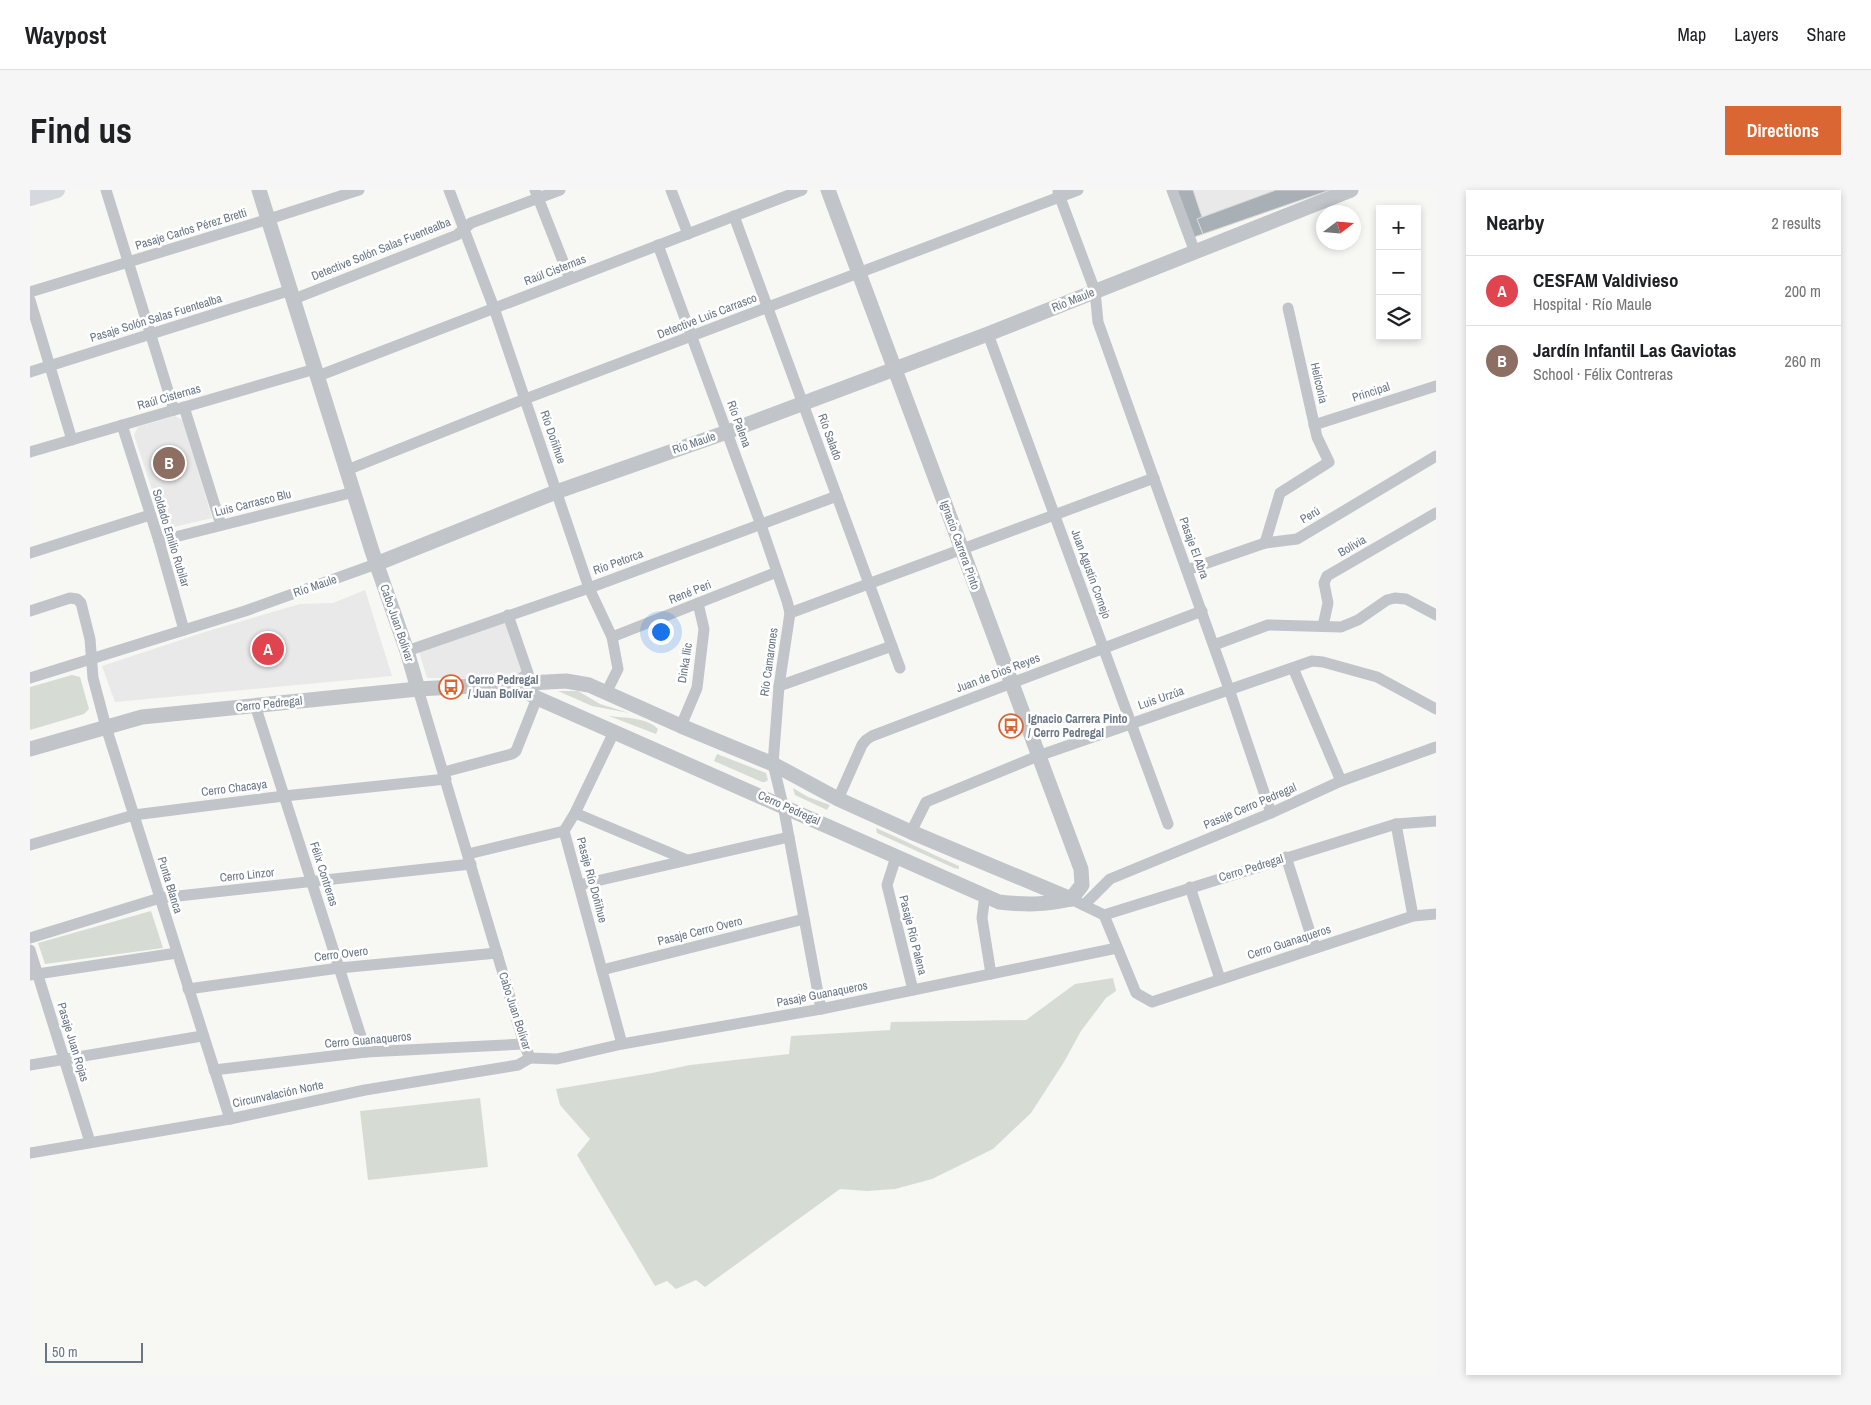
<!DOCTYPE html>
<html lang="en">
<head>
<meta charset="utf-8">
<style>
	:root { --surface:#fff; --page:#f6f6f6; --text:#202124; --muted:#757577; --line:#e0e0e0; --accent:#d96633 }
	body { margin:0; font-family:"Archivo Narrow",sans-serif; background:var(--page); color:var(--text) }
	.controls { position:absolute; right:15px; top:15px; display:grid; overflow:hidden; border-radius:0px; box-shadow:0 2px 8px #0003 }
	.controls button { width:45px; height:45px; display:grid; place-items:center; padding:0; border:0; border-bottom:1px solid var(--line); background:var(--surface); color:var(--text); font:25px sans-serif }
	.compass { position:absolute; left:1286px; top:15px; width:45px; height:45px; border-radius:50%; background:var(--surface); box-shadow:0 2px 8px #0003; rotate:74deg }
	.scale { position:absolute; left:15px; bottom:12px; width:98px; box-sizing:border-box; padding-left:5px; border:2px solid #687584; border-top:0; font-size:14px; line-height:18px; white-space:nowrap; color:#687584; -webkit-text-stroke:4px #fff; paint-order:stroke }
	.you { position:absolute; left:630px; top:441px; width:18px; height:18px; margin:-12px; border:4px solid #fff; border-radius:50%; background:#1a73e8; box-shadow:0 0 0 8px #1a73e833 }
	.badge { display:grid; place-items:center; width:32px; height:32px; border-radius:50%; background:var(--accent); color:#fff; font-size:16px; font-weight:700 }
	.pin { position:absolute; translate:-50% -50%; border:2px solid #fff; box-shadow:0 1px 5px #0006 }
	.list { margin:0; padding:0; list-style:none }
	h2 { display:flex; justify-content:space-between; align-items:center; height:65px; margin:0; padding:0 20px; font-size:21px }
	h2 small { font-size:16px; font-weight:400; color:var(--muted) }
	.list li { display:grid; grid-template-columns:32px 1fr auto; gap:15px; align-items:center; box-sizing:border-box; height:70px; padding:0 20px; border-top:1px solid var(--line) }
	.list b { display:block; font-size:19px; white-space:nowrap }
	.list p { margin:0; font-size:16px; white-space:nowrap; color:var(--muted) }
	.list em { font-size:16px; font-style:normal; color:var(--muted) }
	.icon { flex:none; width:28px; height:28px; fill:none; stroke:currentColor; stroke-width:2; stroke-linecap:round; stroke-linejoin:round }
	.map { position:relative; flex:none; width:1406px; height:1185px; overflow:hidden; border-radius:0px }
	header { display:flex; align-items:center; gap:30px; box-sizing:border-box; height:70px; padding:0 25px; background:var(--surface); border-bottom:1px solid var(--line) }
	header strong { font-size:24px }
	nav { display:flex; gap:28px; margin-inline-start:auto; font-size:18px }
	.intro { display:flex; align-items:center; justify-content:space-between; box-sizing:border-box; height:120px; padding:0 30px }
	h1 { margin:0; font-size:35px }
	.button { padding:12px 22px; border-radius:0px; background:var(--accent); color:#fff; font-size:18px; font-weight:700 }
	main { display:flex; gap:30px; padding:0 30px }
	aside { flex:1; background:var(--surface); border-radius:0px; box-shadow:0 2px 8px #0003 }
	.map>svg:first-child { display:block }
</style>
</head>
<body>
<header>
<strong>Waypost</strong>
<nav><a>Map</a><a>Layers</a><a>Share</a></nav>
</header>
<div class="intro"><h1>Find us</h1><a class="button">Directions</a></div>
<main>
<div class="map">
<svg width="1406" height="1185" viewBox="0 0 1406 1185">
	<rect width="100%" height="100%" fill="#f7f7f4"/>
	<g fill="#e8e9e8">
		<path d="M1147 0H1300L1164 47Z"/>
		<path d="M145 226 153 230 182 328 135 339 104 245 108 237Z"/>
		<path d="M335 400 362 486 85 512 72 476 175 442 270 414 303 413Z"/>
		<path d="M476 431 493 482 486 489 397 488 389 462Z"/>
	</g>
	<g fill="#d6dcd4">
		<path d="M42 485 50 487 59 519 54 524 0 540V497Z"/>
		<path d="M528 501H548L570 514 599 523 562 516Z"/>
		<path d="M579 526C595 528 616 527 628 539L626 544Z"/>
		<path d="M687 564 736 583 738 590 735 592H732L684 571Z"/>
		<path d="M763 598 778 607 800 615 797 620 765 605Z"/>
		<path d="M846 638C874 650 901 664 929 676V679L924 678 847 643Z"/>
		<path d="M121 721 133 758 15 774 8 753Z"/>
		<path d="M1083 788 1086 801 1076 808 1051 841 1034 872 1001 923 963 959 902 989 865 999 837 1001 810 999 675 1097 666 1090 646 1099 637 1091 625 1096 547 965 560 949 530 915 526 899 622 883 660 875 759 864 761 846 860 840 861 832 996 830 1045 794Z"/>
		<path d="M450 908 458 977 338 990 330 921Z"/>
	</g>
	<g fill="#a8afb5" stroke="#d9d9d7">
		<path d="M1147 0H1163L1172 27 1167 29 1173 44 1164 47Z"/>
		<path d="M1246 0H1300L1173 44 1167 29Z"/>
	</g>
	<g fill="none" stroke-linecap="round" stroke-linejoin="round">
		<g stroke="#c1c4c8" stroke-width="11">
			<path d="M76 0 144 220"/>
			<path d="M419 0 464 118 559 398 582 447 588 479 576 503"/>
			<path d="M505 0 540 89"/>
			<path d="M641 0 658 44"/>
			<path d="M1142 0 1165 62"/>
			<path d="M1028 2 1065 101 1068 132 1199 499 1241 623"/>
			<path d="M704 26 870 478"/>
			<path d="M628 55 731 335 757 411 760 423 749 496 743 574 753 615 791 819"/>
			<path d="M0 102 239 29 329 0"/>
			<path d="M264 109 427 45 441 33 530 0"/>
			<path d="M0 110 42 250"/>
			<path d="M958 144 1138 634"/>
			<path d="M0 182 261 100"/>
			<path d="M288 186 772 0"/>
			<path d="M154 217 191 335"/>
			<path d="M92 235 129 351 154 440"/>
			<path d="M1284 235 1406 196"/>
			<path d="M0 262 285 179"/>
			<path d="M317 280 495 209 1048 0"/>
			<path d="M129 351 324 302"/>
			<path d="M1235 353 1250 303 1299 272 1287 247 1258 118"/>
			<path d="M0 363 120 325"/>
			<path d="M1157 380 1235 353 1267 349 1406 266"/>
			<path d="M0 421 40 408 47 409 51 413 60 449 63 488 76 537 200 929"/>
			<path d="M760 423 1124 288"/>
			<path d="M478 425 498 483 483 495"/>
			<path d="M1293 436 1298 413 1294 393 1297 386 1406 323"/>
			<path d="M582 447 747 382"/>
			<path d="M1184 455 1238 435 1311 437 1328 430 1357 410 1365 408 1376 409 1406 425"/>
			<path d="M377 461 559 398 807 306"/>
			<path d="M1263 478 1311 591"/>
			<path d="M0 488 215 421 346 374"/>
			<path d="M749 496 862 456"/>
			<path d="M388 499 494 854 500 868"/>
			<path d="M225 515 336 862"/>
			<path d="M651 536 667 498 674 439 668 413"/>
			<path d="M584 542 545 623 534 641 592 854"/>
			<path d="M414 582 482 564 486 561 507 508"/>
			<path d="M808 609 832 555 836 550 842 546 1172 421"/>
			<path d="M545 623 657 670"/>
			<path d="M1366 634 1383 726"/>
			<path d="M881 642 896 612 1008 566 1282 471 1293 472 1347 487 1406 519"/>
			<path d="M0 655 104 625 254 606 416 589"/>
			<path d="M438 664 534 641"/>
			<path d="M866 667 857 695 883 800"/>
			<path d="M1256 667 1285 758"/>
			<path d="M549 695 759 647"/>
			<path d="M1160 697 1190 789"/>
			<path d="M955 705 952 728 961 784"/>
			<path d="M1047 712 1074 725 1366 634 1406 631"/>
			<path d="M1054 715 1080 689 1241 623 1311 591 1406 557"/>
			<path d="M1074 725 1106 803 1122 812 1383 726 1406 724"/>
			<path d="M0 748 130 708 441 674"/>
			<path d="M0 760 60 952"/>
			<path d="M572 780 774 729"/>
			<path d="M0 785 147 763"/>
			<path d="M158 799 309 778 467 763"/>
			<path d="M500 868 527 869 592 854 791 819 1087 758"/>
			<path d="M0 875 172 846"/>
			<path d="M184 880 336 862 494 854"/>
			<path d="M0 963 200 929 335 900 488 875 500 868"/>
		</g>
		<g stroke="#c1c4c8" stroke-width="15">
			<path d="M229 0 342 361 377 461 388 499"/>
			<path d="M798 0 1051 679 1052 695 1041 709"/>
			<path d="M346 374 526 302 697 242 958 144 1321 0"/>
			<path d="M483 495 507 508 969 712C996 715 1014 715 1041 709"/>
			<path d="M0 559 112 527 388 499 536 491 559 495 651 536 743 574 808 609 881 642 1041 709"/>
		</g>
		<path stroke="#d5d8dc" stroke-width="16" d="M0 8 27 0"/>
	</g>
	<defs>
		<g id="bus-ring" transform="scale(1.25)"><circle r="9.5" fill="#fff" stroke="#d96633" stroke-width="1.5"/><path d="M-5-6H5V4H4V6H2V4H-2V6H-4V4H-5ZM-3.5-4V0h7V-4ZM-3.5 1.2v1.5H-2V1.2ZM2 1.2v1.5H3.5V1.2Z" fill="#d96633"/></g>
	</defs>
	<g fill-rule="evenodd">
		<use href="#bus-ring" x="421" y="497"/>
		<use href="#bus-ring" x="981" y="536"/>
	</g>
	<g text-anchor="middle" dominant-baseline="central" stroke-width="5" stroke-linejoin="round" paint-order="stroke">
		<g font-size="12" fill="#687584" stroke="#fff">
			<text transform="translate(161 39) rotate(-17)">Pasaje Carlos Pérez Bretti</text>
			<text transform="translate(351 59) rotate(-22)">Detective Solón Salas Fuentealba</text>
			<text transform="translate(525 80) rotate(-21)">Raúl Cisternas</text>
			<text transform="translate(1043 110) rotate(-22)">Río Maule</text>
			<text transform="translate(677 126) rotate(-21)">Detective Luis Carrasco</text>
			<text transform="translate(126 128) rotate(-17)">Pasaje Solón Salas Fuentealba</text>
			<text transform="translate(1289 193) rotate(77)">Heliconia</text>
			<text transform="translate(1341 202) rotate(-18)">Principal</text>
			<text transform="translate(139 207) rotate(-16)">Raúl Cisternas</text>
			<text transform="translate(709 234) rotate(70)">Río Palena</text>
			<text transform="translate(523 247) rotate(71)">Río Doñihue</text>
			<text transform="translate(800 247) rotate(70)">Río Salado</text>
			<text transform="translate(664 253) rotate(-19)">Río Maule</text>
			<text transform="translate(223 313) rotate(-14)">Luis Carrasco Blu</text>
			<text transform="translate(1280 325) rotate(-31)">Perú</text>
			<text transform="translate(141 348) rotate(73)">Soldado Emilio Rubilar</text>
			<text transform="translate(930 355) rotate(70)">Ignacio Carrera Pinto</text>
			<text transform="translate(1322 356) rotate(-30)">Bolivia</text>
			<text transform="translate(1164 358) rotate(70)">Pasaje El Abra</text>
			<text transform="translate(588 372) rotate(-20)">Río Petorca</text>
			<text transform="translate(1061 384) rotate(70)">Juan Agustín Cornejo</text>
			<text transform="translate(285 396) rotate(-19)">Río Maule</text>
			<text transform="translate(660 402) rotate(-22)">René Peri</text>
			<text transform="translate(367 433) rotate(71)">Cabo Juan Bolívar</text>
			<text transform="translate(739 472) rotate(-82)">Río Camarones</text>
			<text transform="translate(655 473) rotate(-81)">Dinka llic</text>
			<text transform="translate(968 483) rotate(-21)">Juan de Dios Reyes</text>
			<text transform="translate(1131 508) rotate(-19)">Luis Urzúa</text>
			<text transform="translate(239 514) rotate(-6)">Cerro Pedregal</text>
			<text transform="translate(204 598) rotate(-7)">Cerro Chacaya</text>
			<text transform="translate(1220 616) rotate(-23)">Pasaje Cerro Pedregal</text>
			<text transform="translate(759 618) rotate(24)">Cerro Pedregal</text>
			<text transform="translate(1221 678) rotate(-17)">Cerro Pedregal</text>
			<text transform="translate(294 684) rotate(72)">Félix Contreras</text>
			<text transform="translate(217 685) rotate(-6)">Cerro Linzor</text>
			<text transform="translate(562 690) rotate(75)">Pasaje Río Doñihue</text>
			<text transform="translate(140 695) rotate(73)">Punta Blanca</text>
			<text transform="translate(670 741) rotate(-14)">Pasaje Cerro Overo</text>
			<text transform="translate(883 745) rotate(76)">Pasaje Río Palena</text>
			<text transform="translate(1259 752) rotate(-18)">Cerro Guanaqueros</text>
			<text transform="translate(311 764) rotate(-7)">Cerro Overo</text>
			<text transform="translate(792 804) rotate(-11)">Pasaje Guanaqueros</text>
			<text transform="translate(485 821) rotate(72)">Cabo Juan Bolívar</text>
			<text transform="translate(338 850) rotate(-5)">Cerro Guanaqueros</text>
			<text transform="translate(43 852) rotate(73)">Pasaje Juan Rojas</text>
			<text transform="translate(248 904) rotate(-12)">Circunvalación Norte</text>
		</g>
		<g font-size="12" font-weight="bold" fill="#687584" stroke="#fff" text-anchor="start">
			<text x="438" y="490">Cerro Pedregal<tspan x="438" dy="14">/ Juan Bolívar</tspan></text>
			<text x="998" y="529">Ignacio Carrera Pinto<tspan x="998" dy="14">/ Cerro Pedregal</tspan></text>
		</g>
	</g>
</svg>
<div class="controls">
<button>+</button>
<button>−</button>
<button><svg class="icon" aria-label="layers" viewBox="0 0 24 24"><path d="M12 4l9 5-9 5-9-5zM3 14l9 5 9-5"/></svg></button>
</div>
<svg class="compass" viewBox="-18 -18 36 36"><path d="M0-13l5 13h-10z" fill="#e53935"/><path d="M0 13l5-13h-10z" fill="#757577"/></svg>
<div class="scale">50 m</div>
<div class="you"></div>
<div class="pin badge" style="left:238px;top:459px;background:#e0444e">A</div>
<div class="pin badge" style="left:139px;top:273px;background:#8d6e63">B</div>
</div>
<aside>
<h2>Nearby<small>2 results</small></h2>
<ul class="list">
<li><span class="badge" style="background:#e0444e">A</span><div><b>CESFAM Valdivieso</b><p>Hospital · Río Maule</p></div><em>200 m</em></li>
<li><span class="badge" style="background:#8d6e63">B</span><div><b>Jardín Infantil Las Gaviotas</b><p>School · Félix Contreras</p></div><em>260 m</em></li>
</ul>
</aside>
</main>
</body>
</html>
